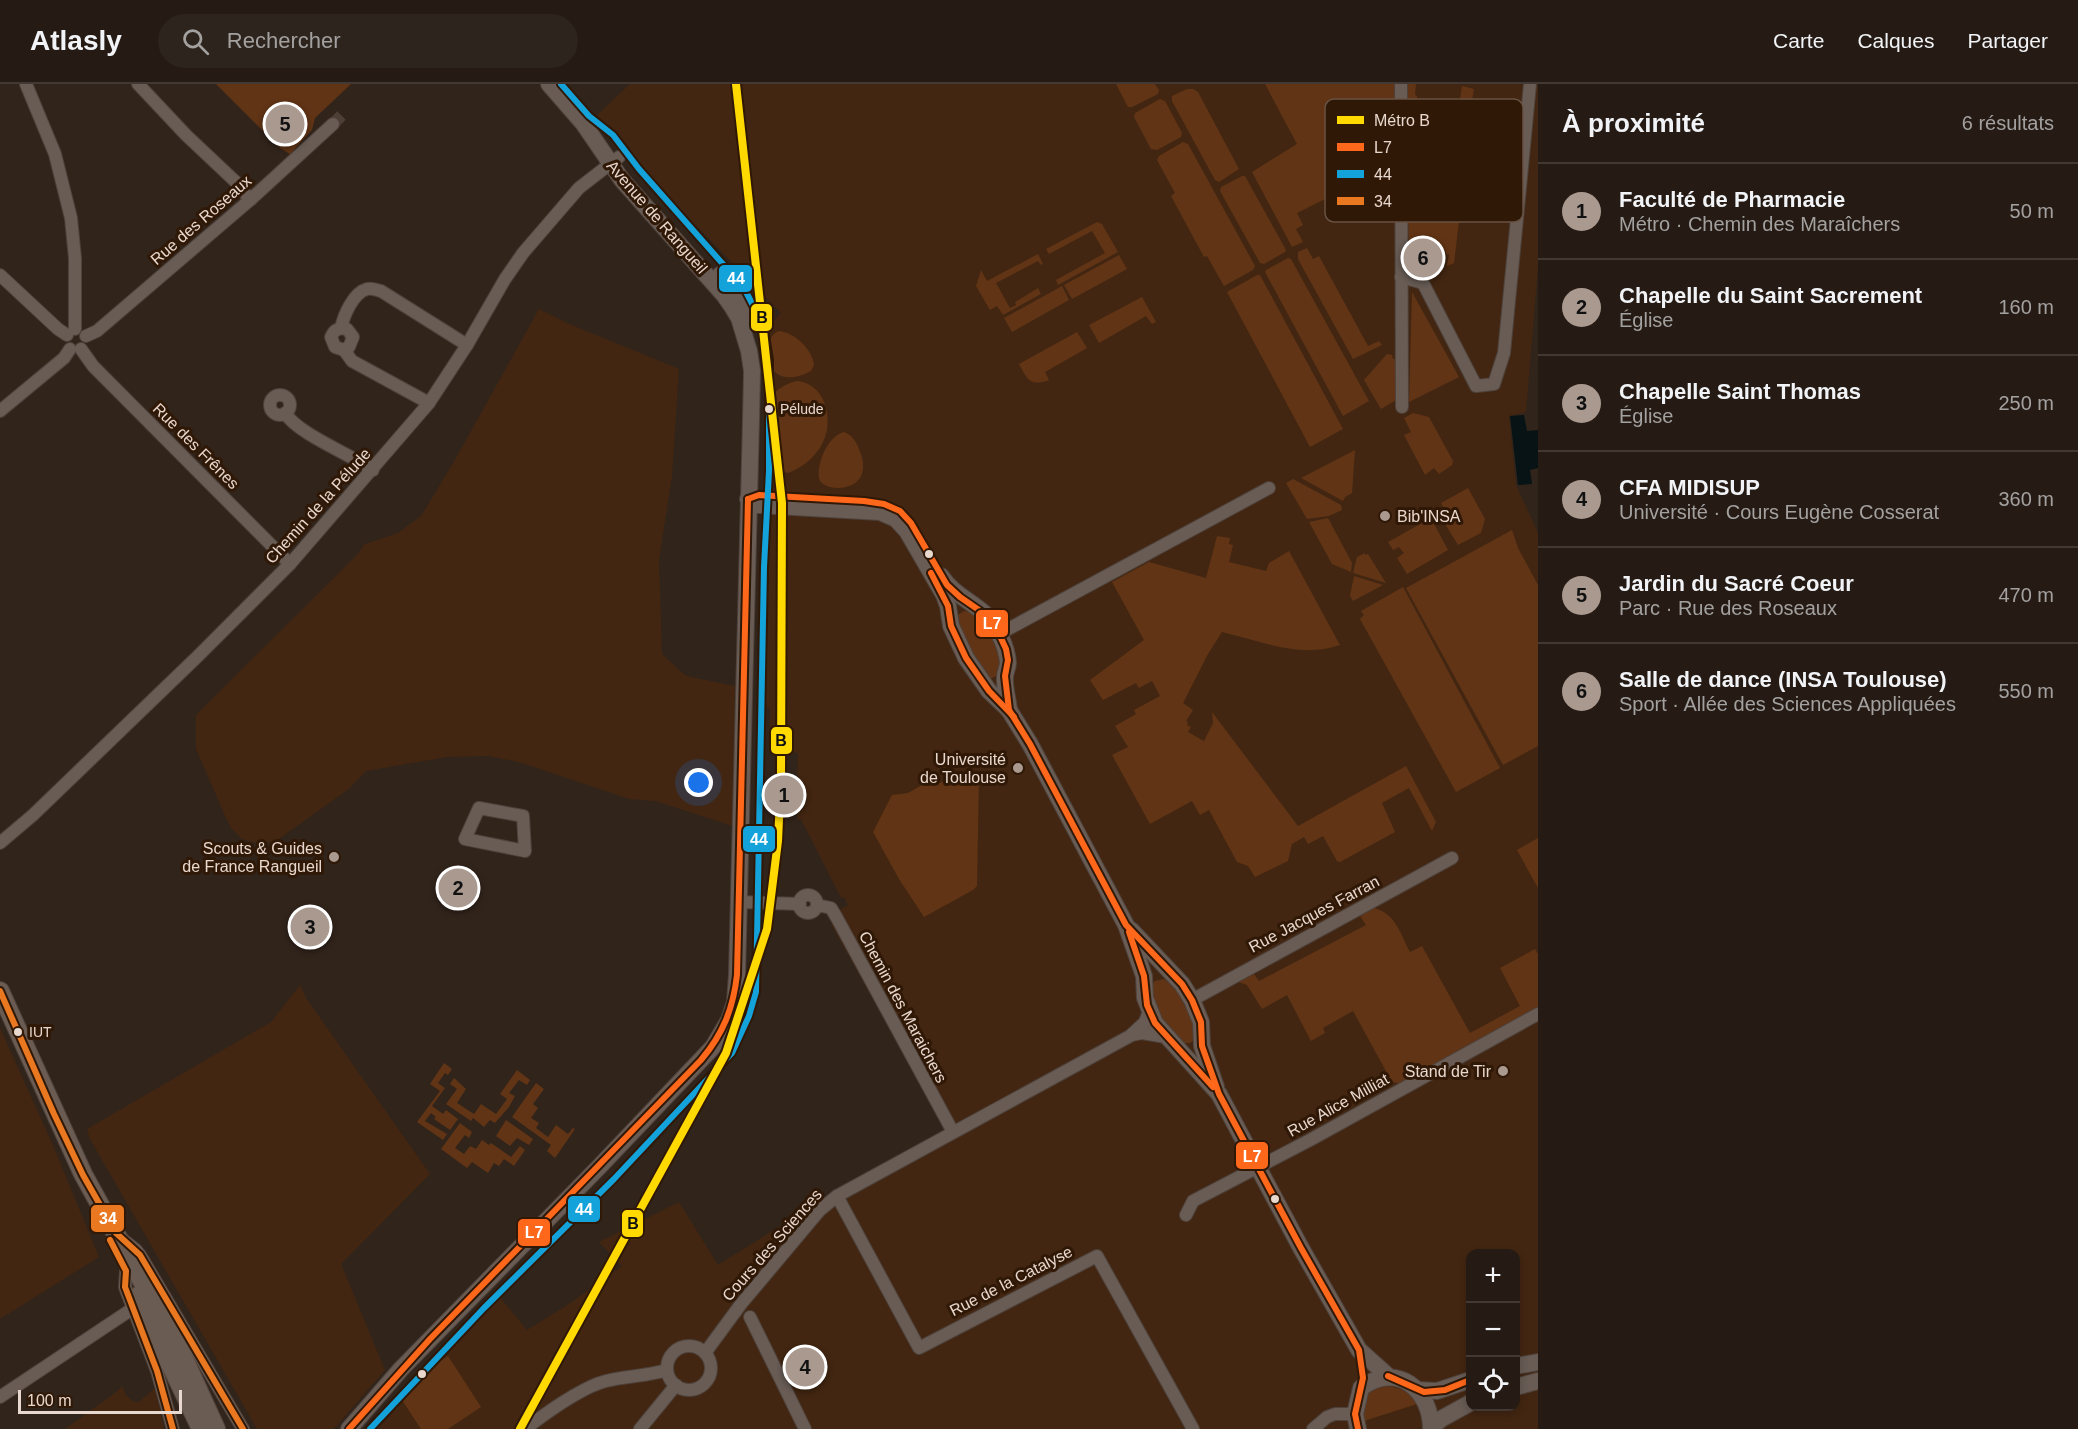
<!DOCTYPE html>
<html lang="fr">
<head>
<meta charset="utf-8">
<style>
	:root { --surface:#251b14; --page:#2d241d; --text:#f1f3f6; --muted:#a3a1a0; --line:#423934; --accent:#a9998f }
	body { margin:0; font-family:Arial,sans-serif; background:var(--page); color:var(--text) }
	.controls { position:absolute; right:18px; bottom:18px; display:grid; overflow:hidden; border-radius:12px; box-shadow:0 3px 9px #0003 }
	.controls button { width:54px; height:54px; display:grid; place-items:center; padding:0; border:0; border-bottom:2px solid var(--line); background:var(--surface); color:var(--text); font:30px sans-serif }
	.scale { position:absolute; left:18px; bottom:15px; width:164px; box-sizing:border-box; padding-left:6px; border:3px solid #e9d8cd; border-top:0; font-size:16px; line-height:21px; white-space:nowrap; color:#e9d8cd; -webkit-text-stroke:4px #301807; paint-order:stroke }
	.you { position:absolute; left:699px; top:699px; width:21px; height:21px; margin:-15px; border:4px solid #fff; border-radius:50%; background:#1a73e8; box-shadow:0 0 0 9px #1a73e833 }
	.badge { display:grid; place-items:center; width:39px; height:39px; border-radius:50%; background:var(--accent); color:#111; font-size:20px; font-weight:700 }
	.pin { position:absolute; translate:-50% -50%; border:3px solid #fff; box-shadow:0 2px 6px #0006 }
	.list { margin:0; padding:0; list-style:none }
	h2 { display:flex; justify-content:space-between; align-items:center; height:78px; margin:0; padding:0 24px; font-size:26px }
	h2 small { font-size:20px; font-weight:400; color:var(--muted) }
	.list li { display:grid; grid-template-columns:39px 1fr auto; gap:18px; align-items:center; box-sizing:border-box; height:96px; padding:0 24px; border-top:2px solid var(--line) }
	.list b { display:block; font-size:22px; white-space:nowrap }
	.list p { margin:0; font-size:20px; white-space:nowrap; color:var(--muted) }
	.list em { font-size:20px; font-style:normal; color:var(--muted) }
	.icon { flex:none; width:33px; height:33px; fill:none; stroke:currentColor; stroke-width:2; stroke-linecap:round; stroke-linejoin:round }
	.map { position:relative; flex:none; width:1538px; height:1345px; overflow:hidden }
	header { display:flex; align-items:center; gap:36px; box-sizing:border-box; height:84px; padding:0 30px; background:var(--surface); border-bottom:2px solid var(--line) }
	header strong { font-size:28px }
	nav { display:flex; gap:33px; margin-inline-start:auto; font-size:21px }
	.search { width:420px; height:54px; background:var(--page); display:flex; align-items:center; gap:15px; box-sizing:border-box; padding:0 21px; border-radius:33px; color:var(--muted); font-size:22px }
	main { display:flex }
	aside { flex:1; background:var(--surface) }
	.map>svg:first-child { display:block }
</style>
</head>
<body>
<header>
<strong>Atlasly</strong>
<div class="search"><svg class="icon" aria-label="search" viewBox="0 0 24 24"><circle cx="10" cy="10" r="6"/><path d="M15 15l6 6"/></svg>Rechercher</div>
<nav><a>Carte</a><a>Calques</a><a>Partager</a></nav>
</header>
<main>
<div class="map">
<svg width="1538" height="1345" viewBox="0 0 1538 1345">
	<rect width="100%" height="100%" fill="#31241b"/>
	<g fill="#422611" fill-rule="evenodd">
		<path d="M630 0H1538V183L1526 328 1509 332 1516 401 1538 449V1345H369L396 1314 497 1210 527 1246 566 1222 622 1182 599 1158 679 1118 718 1181 816 1120 950 1053 831 840 838 836 839 826 848 821 844 813 841 814 804 741 801 736 797 735V727L804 723 805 719 800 700H797L798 669 769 668 770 625 760 618 765 520 764 247 781 229 593 35ZM1470 1170H1516V1322H1470Z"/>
		<path d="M539 225 567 239 679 285 672 392 659 476 662 570 686 592 735 602 733 742 655 717 629 715 519 678 488 672 447 673 366 687 349 705 276 757 260 760 242 755 231 744 226 734 196 665V631L357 471 365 460 398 449 421 432 452 381Z"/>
		<path d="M300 901 306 914 430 1090 341 1180 385 1286 334 1345H257L90 1055 87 1045 271 938Z"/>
		<path d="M0 944 52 1059 99 1173 0 1235Z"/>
		<path d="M122 1302 126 1311 134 1318H139L155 1304 164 1345H65L115 1309Z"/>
	</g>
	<g fill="#613415">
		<path d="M216 0H351L315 34 312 46 290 70 280 64Z"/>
		<path d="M1116 0H1155L1159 6 1158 10 1132 23H1128Z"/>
		<path d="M1265 0H1396V109L1386 115V97L1361 57 1328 72 1343 106 1297 129 1303 141 1296 145 1303 158 1292 163 1252 88 1297 60Z"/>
		<path d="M1407 0H1416L1415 11 1417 12 1418 18 1459 22 1462 2 1474 5 1467 46 1463 49H1456L1447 59 1407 56Z"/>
		<path d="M1187 5H1193L1198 8 1239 85 1219 98 1215 96 1172 17V12Z"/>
		<path d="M1160 15 1165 17 1182 49 1181 53 1157 66 1151 65 1134 33 1135 29Z"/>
		<path d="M1183 58 1188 60 1255 182 1253 186 1224 202 1207 172 1204 173 1171 112 1175 109 1157 76 1159 72Z"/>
		<path d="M1407 64H1437L1462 112 1454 179 1447 182 1449 171 1446 170V167L1435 165 1432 182 1411 179 1413 168H1415V166H1412L1409 177Z"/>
		<path d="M1242 92H1245L1286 166 1285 168 1264 180 1260 179 1220 107 1221 103Z"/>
		<path d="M1097 138 1102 140 1118 168 1058 201 1056 196 1105 169 1092 147 1049 170 1046 165Z"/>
		<path d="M1307 164 1313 175 1319 172 1368 262 1379 257 1382 261 1353 275 1298 175V168Z"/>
		<path d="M1038 170 1043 180 1041 181 1038 177 996 199 1010 224 1016 221 1015 218 1038 204 1041 210 1003 231 997 222 990 226 976 202 981 186 987 197Z"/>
		<path d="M1119 171 1127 185 1072 215 1064 201Z"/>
		<path d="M1288 174 1291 175 1369 317 1343 332 1265 188 1266 186Z"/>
		<path d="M1257 191H1260L1343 345 1310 363 1227 208Z"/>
		<path d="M1062 202 1069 216 1012 248 1004 234Z"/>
		<path d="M1412 208 1459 293 1409 318Z"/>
		<path d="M1142 213 1156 238 1152 240 1146 232 1099 259 1089 241Z"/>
		<path d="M779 247C794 248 813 266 814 281L811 287C765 312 756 256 779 247Z"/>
		<path d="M1077 248 1087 264 1045 288 1049 296C1030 303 1027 295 1019 280Z"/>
		<path d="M1387 270 1392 271 1393 275H1396V316L1381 325 1364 296Z"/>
		<path d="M797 297C826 300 834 336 823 358 817 372 802 384 788 389 766 385 761 331 771 314 776 305 787 299 797 297Z"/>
		<path d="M1413 329 1429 333 1453 377 1452 381 1439 390 1434 384 1425 391 1404 351 1411 348 1404 334Z"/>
		<path d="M844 348C852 351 856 357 859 365 879 411 821 410 819 394 817 378 828 352 844 348Z"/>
		<path d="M1355 366 1352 409 1345 413 1343 417 1301 394Z"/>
		<path d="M1293 395 1341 421 1342 426 1329 432 1307 435 1286 399Z"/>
		<path d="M1468 404 1485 435 1481 449 1458 461 1439 430 1445 427 1441 419Z"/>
		<path d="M1328 434 1352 479 1351 488 1332 480 1309 438Z"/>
		<path d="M1431 434 1448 466 1407 490 1397 474 1404 469 1399 463 1393 466 1388 458Z"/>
		<path d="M1512 446 1518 464 1538 501V662L1503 681 1406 504Z"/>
		<path d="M1217 452 1230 454 1229 460 1233 461 1229 478 1266 487 1269 479 1289 467 1340 561C1300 575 1261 557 1222 548L1208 570 1183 619 1193 626 1186 637 1188 638 1187 641 1191 643 1188 648 1204 657 1213 639 1212 628 1298 742 1406 682 1436 738 1432 747 1409 704 1382 719 1395 748 1340 778 1337 777 1323 752 1308 760 1304 753 1292 760 1288 777 1255 793 1248 782 1237 778 1209 726 1200 731 1192 717 1150 740 1112 671 1128 663 1115 642 1136 630 1134 626 1160 612 1152 597 1139 604 1136 599 1103 616 1090 596 1144 556 1112 498 1149 478 1206 494Z"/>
		<path d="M1365 469V471L1368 470 1386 499 1353 489 1357 473Z"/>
		<path d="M1354 492 1383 501 1353 517 1350 512Z"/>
		<path d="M1403 503 1500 684 1456 708 1360 535 1364 531 1361 527Z"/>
		<path d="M964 527C981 527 1000 561 1001 577 1002 582 999 587 998 591L990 595 971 575 956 532Z"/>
		<path d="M979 693 977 802 973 806 924 833 899 795 873 748 892 711 908 709 922 701Z"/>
		<path d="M1538 754V804L1517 766Z"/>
		<path d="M1374 824C1396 830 1400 849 1410 868L1422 862 1470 949 1520 922 1500 884 1535 865 1538 870V925L1403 1000 1392 998 1353 927 1323 944 1325 949 1311 957 1287 911 1262 925 1247 901 1239 898 1254 890 1259 897 1366 841 1360 832Z"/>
		<path d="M1164 895 1176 905 1193 933 1194 956 1190 959H1181L1161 938 1150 903 1155 897Z"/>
		<path d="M444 979 452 985 448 991 445 989 438 999 445 1004 432 1022 443 1030 446 1026 458 1035 450 1046 434 1035 436 1033 431 1029 425 1037 447 1050 443 1056 417 1038 440 1007 430 1000Z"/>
		<path d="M517 986 530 996 527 1001 519 996 509 1009 515 1012 509 1023 495 1039 490 1036 484 1043 473 1034 471 1037 446 1020 457 1005 450 1000 454 994 466 1005 457 1019 474 1030 481 1020 496 1030 507 1015 500 1010Z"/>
		<path d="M536 999 544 1005 533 1020 538 1024 531 1034 539 1039 536 1044 548 1053 556 1041 568 1050 573 1044 575 1045 555 1074 547 1067 551 1061 512 1033Z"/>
		<path d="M506 1036 533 1055 529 1061 517 1054 510 1062 496 1052Z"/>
		<path d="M460 1039 472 1048 469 1054 465 1051 455 1064 464 1070 470 1062 476 1065 482 1056 489 1061 491 1059 511 1073 520 1062 525 1066 514 1082 504 1075 499 1082 494 1079 488 1089 472 1078 467 1084 441 1065Z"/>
		<path d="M448 1272 481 1323 448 1345H421L400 1313 422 1289Z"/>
		<path d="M1381 1301C1398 1303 1408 1306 1417 1320L1364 1337 1362 1329 1367 1309Z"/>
	</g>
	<path fill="#071314" d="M1524 331 1527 347 1538 346V384L1530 386 1532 400 1518 401 1510 332Z"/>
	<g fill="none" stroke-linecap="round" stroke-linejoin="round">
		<path stroke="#4d3f36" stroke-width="12" stroke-dasharray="12 6" stroke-linecap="butt" d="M333 40 344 29"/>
		<g stroke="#4e423b" stroke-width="14">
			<g id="street">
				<path d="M26 0 55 70 71 134 75 174V245"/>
				<path d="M138 0 186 51 238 100 250 116"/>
				<path d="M1401 0 1402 323"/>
				<path d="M0 191 58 245 67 251"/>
				<path d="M1401 193 1423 199 1476 302 1494 300 1504 269 1530 0"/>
				<path d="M341 244C344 231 353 209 367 205 372 204 376 206 381 207L467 261"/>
				<path d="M86 252 97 247 250 116 333 40"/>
				<path d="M81 265 93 282 290 480"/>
				<path d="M344 266 349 263 353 253 347 245C338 243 334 246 331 253L335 263 344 266 352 277 429 319"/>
				<circle cx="280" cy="321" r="10"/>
				<path d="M0 327 64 274 70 265"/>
				<path d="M285 329C298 350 350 370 373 386"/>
				<path d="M999 550 1269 404"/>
				<path d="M479 724 523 732 525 767 465 755Z"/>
				<path d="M0 759 33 731 198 572 290 480 429 319 467 261 505 195 523 169 579 104 619 73"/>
				<circle cx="808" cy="820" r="9"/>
				<path d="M739 818 800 820"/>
				<path d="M817 821 831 824 838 836 953 1048"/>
				<path d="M1192 916 1452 774"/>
				<path d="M1132 951 1142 949 1166 953"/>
				<path d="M837 1112 919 1264 1097 1172 1193 1345"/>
				<path d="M1186 1131 1193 1117 1310 1056 1538 930"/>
				<path d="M122 1155 136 1166 140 1171 243 1345"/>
				<path d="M126 1187 125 1203 157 1287 173 1345"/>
				<path d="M750 1233 805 1345"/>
				<circle cx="689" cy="1284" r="22"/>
				<path d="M705 1269 741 1220 820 1126 837 1112 1130 952 1145 938 1149 927"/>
				<path d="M0 1313 132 1225"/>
				<path d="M525 1345C546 1329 582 1303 606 1297 626 1292 648 1292 667 1286"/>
				<path d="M640 1345 676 1301"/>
				<path d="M1313 1345 1327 1333 1335 1330H1355"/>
			</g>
		</g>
		<g stroke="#4e423b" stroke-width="18">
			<g id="secondary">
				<path d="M720 191 743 217 752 238"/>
				<path d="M748 415 758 421 880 428 896 435 907 447 944 511 948 522 951 542 966 574 989 607 1009 626 1030 660 1126 841 1144 892 1145 914 1155 939 1219 1010 1301 1164 1359 1266 1388 1292"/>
				<path d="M941 492C952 509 969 516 984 529 996 540 1007 562 1008 579 1008 584 1005 588 1005 593 1004 603 1008 615 1009 626"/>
				<path d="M1131 846 1182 900 1192 916 1201 938 1202 962 1216 1003"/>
				<path d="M1516 1282 1538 1278"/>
				<path d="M1516 1303 1538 1297"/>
				<path d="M1417 1306 1437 1307 1470 1296"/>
				<path d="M1432 1343 1441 1335 1470 1319"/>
				<path d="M349 1345 401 1285 599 1083 713 963 729 936 735 918 737 891 751 336 752 287 749 267 739 234 733 224 724 211 622 96 583 39 549 0"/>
				<path d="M1358 1345 1355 1330 1361 1304C1397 1277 1431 1306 1431 1345"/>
			</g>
		</g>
		<g stroke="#4e423b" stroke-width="20">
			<g id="primary">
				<path d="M0 907 83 1090 181 1268 216 1345"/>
				<path d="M138 1212 201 1345"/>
			</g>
		</g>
		<use href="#street" stroke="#685c55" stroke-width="12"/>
		<use href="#secondary" stroke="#685c55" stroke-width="16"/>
		<use href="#primary" stroke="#6a5c53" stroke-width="18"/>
		<g stroke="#301807" stroke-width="10">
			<g id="bus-1">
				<path d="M748 415 759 411 864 417 884 420 900 427 911 439 947 501 960 513 986 531 999 550 1006 565 1008 576 1005 592 1009 626 1030 660 1126 841 1182 900 1192 916 1201 938 1202 962 1219 1010 1301 1164 1359 1266 1363 1294 1355 1330 1358 1345"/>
				<path d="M931 489 948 522 951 542 966 574 989 607 1014 633"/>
				<path d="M1129 848 1144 892 1147 921 1155 939 1213 1003"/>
				<path d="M1388 1292 1424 1308 1445 1306 1470 1296"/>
				<path d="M349 1345 430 1255 701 976C723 950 733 925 737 891L748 415"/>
			</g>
		</g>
		<g stroke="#301807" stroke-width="10">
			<path id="bus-2" d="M370 1345 484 1224 614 1095 732 969 749 932 756 908 764 483 769 387V276L765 251 760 235 744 204 639 85 613 51 589 32 561 0"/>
		</g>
		<g stroke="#301807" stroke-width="10">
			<g id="bus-3">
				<path d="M0 907 54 1030 83 1091 116 1149 140 1171 243 1345"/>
				<path d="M110 1156 126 1187 125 1203 157 1287 173 1345"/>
			</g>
		</g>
		<use href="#bus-1" stroke="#ff671b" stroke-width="6"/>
		<use href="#bus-2" stroke="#13a2da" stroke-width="6"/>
		<use href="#bus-3" stroke="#e97821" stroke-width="6"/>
		<g stroke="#301807" stroke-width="12">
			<path id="metro-1" d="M520 1345 726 969 767 845 778 757 781 692 782 419 736 0"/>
		</g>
		<use href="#metro-1" stroke="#ffd900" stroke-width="8"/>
	</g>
	<g fill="#e9d8cd" stroke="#301807" stroke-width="2">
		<circle cx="769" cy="325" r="5"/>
		<circle cx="929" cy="470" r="5"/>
		<circle cx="18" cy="948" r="5"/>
		<circle cx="1275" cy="1115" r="5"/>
		<circle cx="422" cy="1290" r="5"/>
	</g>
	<g fill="#a9998f" stroke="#301807" stroke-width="2">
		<circle cx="1385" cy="432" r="6"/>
		<circle cx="1018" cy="684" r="6"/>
		<circle cx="334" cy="773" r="6"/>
		<circle cx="1503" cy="987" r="6"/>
	</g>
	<g text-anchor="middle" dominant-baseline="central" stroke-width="6" stroke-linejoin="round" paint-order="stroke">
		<g font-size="14" fill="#e9d8cd" stroke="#301807" text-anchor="start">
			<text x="780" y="325">Pélude</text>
			<text x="29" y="948">IUT</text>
		</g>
		<g font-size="16" fill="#e9d8cd" stroke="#301807">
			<text transform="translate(657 133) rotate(49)">Avenue de Rangueil</text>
			<text transform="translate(201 136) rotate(-41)">Rue des Roseaux</text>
			<text transform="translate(196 362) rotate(45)">Rue des Frênes</text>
			<text transform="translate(318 422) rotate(-48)">Chemin de la Pélude</text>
			<text transform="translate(1314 830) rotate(-28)">Rue Jacques Farran</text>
			<text transform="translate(903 923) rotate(62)">Chemin des Maraichers</text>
			<text transform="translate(1338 1021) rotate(-29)">Rue Alice Milliat</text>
			<text transform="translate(772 1161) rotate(-49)">Cours des Sciences</text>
			<text transform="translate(1011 1197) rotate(-27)">Rue de la Catalyse</text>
		</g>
		<g font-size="16" fill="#e9d8cd" stroke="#301807" text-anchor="end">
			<text x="1397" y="432" text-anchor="start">Bib'INSA</text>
			<text x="1006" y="675">Université<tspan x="1006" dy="18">de Toulouse</tspan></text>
			<text x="322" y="764">Scouts &amp; Guides<tspan x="322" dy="18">de France Rangueil</tspan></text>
			<text x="1491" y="987">Stand de Tir</text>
		</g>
	</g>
	<rect x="1325" y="15" width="198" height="123" rx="9" fill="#301807" stroke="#685242" stroke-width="1.5"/>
	<rect x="1337" y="32" width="27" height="8" fill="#ffd900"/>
	<rect x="1337" y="59" width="27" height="8" fill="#ff671b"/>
	<rect x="1337" y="86" width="27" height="8" fill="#13a2da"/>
	<rect x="1337" y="113" width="27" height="8" fill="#e97821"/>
	<g font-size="16" fill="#e9d8cd">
		<text x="1374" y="42">Métro B</text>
		<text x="1374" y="69">L7</text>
		<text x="1374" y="96">44</text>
		<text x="1374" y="123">34</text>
	</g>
	<g stroke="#301807" stroke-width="2">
		<rect x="718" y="180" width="35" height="29" rx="6" fill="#13a2da"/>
		<rect x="750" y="219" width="23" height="29" rx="6" fill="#ffd900"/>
		<rect x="975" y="525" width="34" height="29" rx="6" fill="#ff671b"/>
		<rect x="770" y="642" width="23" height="29" rx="6" fill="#ffd900"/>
		<rect x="742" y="741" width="34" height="28" rx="6" fill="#13a2da"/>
		<rect x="1235" y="1057" width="34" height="29" rx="6" fill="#ff671b"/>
		<rect x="567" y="1111" width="34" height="28" rx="6" fill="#13a2da"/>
		<rect x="90" y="1120" width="35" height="29" rx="6" fill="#e97821"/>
		<rect x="621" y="1125" width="23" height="29" rx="6" fill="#ffd900"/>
		<rect x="517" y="1134" width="34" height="29" rx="6" fill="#ff671b"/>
	</g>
	<g font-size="16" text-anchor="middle" font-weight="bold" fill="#fff">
		<text x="736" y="200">44</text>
		<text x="992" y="545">L7</text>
		<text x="759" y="761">44</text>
		<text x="1252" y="1078">L7</text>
		<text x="584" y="1131">44</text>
		<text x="108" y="1140">34</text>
		<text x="534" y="1154">L7</text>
	</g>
	<g font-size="16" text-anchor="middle" font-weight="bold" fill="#111">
		<text x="762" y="239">B</text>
		<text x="781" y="662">B</text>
		<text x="633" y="1145">B</text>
	</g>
</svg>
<div class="controls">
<button>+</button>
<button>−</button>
<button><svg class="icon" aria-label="locate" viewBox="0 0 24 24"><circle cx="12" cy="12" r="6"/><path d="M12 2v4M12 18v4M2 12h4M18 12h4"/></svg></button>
</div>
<div class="scale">100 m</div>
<div class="you"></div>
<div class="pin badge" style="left:784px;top:711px">1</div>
<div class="pin badge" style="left:458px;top:804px">2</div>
<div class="pin badge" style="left:310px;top:843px">3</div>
<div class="pin badge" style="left:805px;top:1283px">4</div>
<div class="pin badge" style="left:285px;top:40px">5</div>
<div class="pin badge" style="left:1423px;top:174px">6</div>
</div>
<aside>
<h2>À proximité<small>6 résultats</small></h2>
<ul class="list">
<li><span class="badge">1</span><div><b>Faculté de Pharmacie</b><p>Métro · Chemin des Maraîchers</p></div><em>50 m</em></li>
<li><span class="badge">2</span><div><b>Chapelle du Saint Sacrement</b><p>Église</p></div><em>160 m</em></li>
<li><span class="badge">3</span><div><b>Chapelle Saint Thomas</b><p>Église</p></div><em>250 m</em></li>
<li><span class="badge">4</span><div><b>CFA MIDISUP</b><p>Université · Cours Eugène Cosserat</p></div><em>360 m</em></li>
<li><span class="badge">5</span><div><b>Jardin du Sacré Coeur</b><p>Parc · Rue des Roseaux</p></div><em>470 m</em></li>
<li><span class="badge">6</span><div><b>Salle de dance (INSA Toulouse)</b><p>Sport · Allée des Sciences Appliquées</p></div><em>550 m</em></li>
</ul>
</aside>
</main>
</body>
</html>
